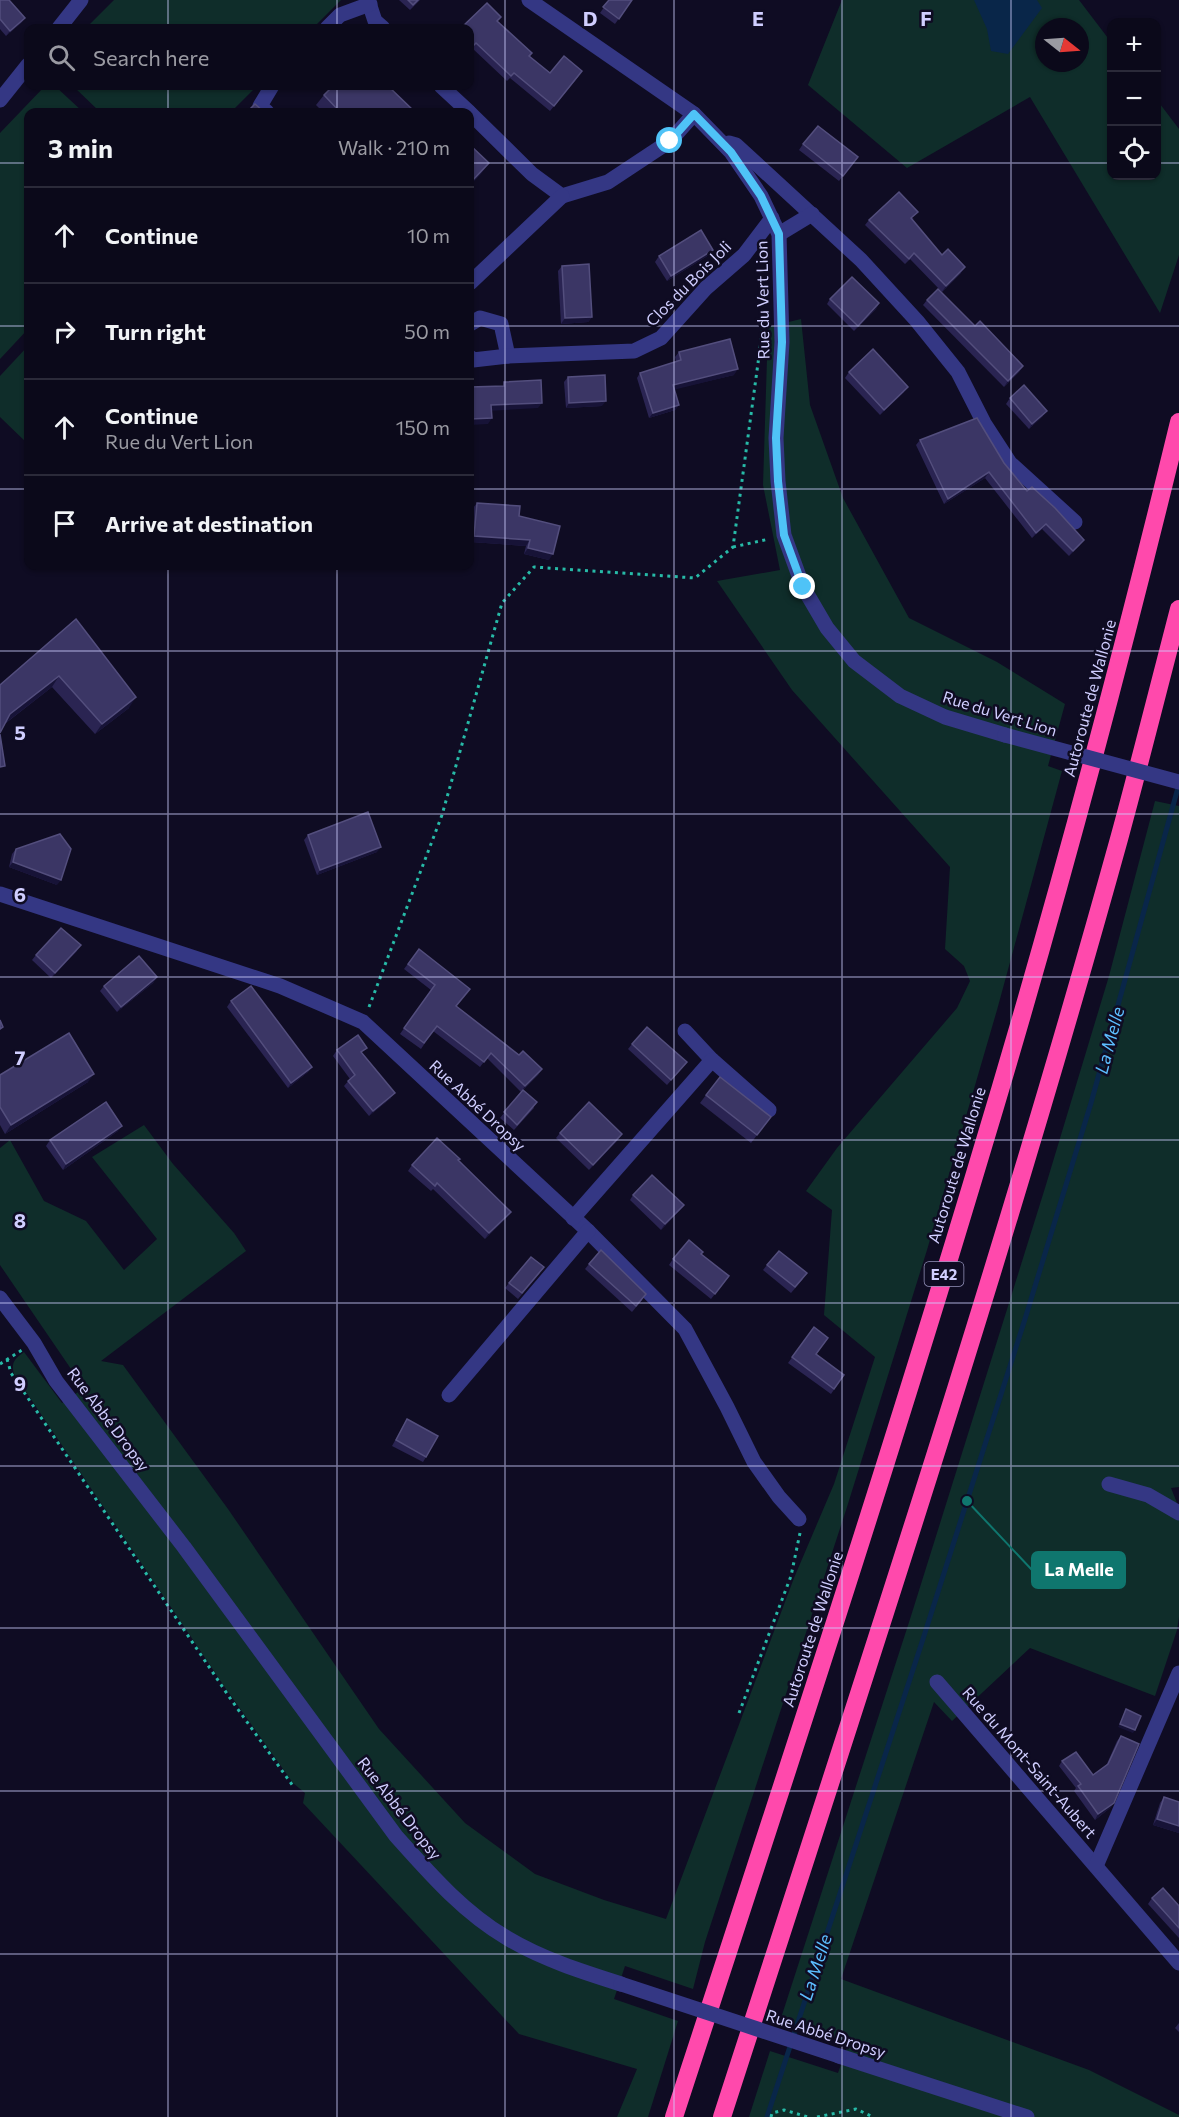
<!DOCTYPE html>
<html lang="en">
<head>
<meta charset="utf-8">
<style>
	:root { --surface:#0b091a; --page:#191727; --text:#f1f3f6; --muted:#9a9aa2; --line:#2b2a39 }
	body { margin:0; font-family:Commissioner,sans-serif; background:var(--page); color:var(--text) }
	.controls { position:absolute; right:18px; top:18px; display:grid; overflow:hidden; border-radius:12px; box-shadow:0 2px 4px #0004 }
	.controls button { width:54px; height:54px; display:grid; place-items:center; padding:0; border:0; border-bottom:2px solid var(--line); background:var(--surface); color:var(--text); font:30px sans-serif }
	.compass { position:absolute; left:1035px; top:18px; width:54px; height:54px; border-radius:50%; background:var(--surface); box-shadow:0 2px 4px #0004; rotate:107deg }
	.stop { position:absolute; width:18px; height:18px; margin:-14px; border:4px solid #4fc3f7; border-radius:50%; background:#fff }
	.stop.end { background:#4fc3f7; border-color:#fff; box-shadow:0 2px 6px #0008 }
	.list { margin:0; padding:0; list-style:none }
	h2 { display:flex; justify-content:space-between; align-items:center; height:78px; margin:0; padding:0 24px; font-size:26px }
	h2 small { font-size:20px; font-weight:400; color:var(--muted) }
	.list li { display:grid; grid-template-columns:39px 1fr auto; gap:18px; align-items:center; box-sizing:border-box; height:96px; padding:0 24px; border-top:2px solid var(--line) }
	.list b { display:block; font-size:22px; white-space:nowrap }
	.list p { margin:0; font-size:20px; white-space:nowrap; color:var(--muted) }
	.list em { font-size:20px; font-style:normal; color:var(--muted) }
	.icon { flex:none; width:33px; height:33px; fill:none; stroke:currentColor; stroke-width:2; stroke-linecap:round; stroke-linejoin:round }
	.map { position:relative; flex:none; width:1179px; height:2117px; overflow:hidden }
	.search { position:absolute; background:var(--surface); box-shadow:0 2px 4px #0004; left:24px; top:24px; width:450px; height:66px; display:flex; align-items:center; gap:15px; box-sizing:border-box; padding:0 21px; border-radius:12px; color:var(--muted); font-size:22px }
	.panel { position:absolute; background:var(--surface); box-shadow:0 2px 4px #0004; left:24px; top:108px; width:450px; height:462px; border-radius:12px }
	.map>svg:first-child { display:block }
</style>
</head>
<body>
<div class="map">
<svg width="1179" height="2117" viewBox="0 0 1179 2117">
	<rect width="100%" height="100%" fill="#0f0c23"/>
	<g fill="#0f2d2a" fill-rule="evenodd">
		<path d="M114 0H341L313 28H86Z"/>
		<path d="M842 0H1079L1111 42 1112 176H1156L1157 100 1179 129V255L1160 313 1030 97 907 168 808 85ZM1044 27H1080V63H1044Z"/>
		<path d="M45 86H55L83 112H28V329L0 359V133Z"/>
		<path d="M73 86H257L231 112H100Z"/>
		<path d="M801 319 810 405 843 498 909 618 997 662 1065 704 1048 766 1062 771 997 1010 927 1250 847 1507 705 1942 693 1989 625 1966 614 1999 678 2021 648 2117H617L637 2069 519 2034 303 1803 305 1793 293 1783 226 1689 14 1374C11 1363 14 1359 24 1352L62 1403 84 1388 0 1265V1148L10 1140 44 1201 86 1221 124 1270 157 1239 92 1157 144 1125 173 1164 234 1233 246 1251 101 1361 123 1365 228 1509 379 1729 465 1823 535 1874 604 1900 666 1919 794 1578 834 1484 875 1357 824 1315 832 1210 806 1191 837 1148 957 1008 970 981 964 966 945 949 950 867 792 690 717 581 780 570 763 485 768 327Z"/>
		<path d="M28 346V444L0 417V376Z"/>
		<path d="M1155 801 1179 806V1487L1171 1488 1179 1508V1617L1177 1630 1155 1696 1030 1648 952 1721 934 1702 841 1979 1089 2070 1179 2115V2117H749L770 2051 838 2073 849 2042 799 2026 781 2018 911 1616 1045 1188 1109 976Z"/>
	</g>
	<path fill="#092649" d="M974 0H1037L1042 8 1008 54 991 51 987 29Z"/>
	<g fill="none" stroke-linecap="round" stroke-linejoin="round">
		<path stroke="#092649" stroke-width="5" d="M767 2117 923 1639 1025 1319 1091 1103 1179 784"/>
		<g stroke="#27baa7" stroke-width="3" stroke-dasharray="3 4.5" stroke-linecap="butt">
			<path d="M733 547 769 539"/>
			<path d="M369 1007 442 815 502 603 534 567 695 578 733 547 764 319"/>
			<path d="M7 1359 11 1373 232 1701 293 1786"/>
			<path d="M0 1364 22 1350"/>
			<path d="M739 1713 791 1576 800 1533"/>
			<path d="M771 2117 772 2113 784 2110 808 2117"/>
			<path d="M817 2117 856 2109 873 2117"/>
		</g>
		<g stroke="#343784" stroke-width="15">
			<path d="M368 0 375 21 383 28"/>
			<path d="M529 0 694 114 731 152 761 196 779 234 782 342 776 438 778 481 784 535 803 587 827 628 854 661 900 696 945 717 1005 735"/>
			<path d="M59 28 81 0"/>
			<path d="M327 28 340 15 370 4"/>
			<path d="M441 86 469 112"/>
			<path d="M0 100 28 65"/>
			<path d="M267 112 260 106 272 86"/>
			<path d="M470 113 532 174 562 196 608 182 670 141 694 114"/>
			<path d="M729 143 736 145 861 260 917 321 958 372 984 423 1010 463 1075 522"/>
			<path d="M779 234 812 214"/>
			<path d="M470 283 562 196"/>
			<path d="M470 324 480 318 501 324 508 356"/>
			<path d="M470 357 473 360 508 356 634 351 661 338 706 288 744 255 772 218"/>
			<path d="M0 894 280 986 363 1022 588 1231 685 1329 727 1407 754 1462 779 1497 799 1519"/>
			<path d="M685 1031 712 1060"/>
			<path d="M573 1218 712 1060 769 1110"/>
			<path d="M0 1298 34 1343 56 1381 184 1547 396 1836C430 1874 463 1912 507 1938 542 1959 583 1972 621 1984"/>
			<path d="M449 1395 588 1231"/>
			<path d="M1109 1484 1148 1495 1179 1513"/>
			<path d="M937 1682 1179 1963"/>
			<path d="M1096 1866 1179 1673"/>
			<path d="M839 2056 1027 2117"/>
		</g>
		<g stroke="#ff49ac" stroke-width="18">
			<path d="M674 2117C778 1799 883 1480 979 1160 1053 916 1119 669 1179 422"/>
			<path d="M722 2117C859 1693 1000 1269 1119 839 1140 762 1159 686 1179 609"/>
		</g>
		<g stroke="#343784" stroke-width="15">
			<path d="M1005 735 1179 782"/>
			<path d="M621 1984 839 2056"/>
		</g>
	</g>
	<g fill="#2a2452">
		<path d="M0 0 25 18 21 23 6 36 0 29Z"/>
		<path d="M399 0H420L410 10Z"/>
		<path d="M609 0H632L615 24 600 13Z"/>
		<path d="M498 22 532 53 530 57 550 73 578 77 550 111 510 78 507 81 472 48 470 51V28Z"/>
		<path d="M324 95 415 112H323L316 105Z"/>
		<path d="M803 144 858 157 839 181 799 150Z"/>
		<path d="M914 218 912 219 942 255 961 273 942 292 910 259 905 264 865 225 869 220Z"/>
		<path d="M713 250 709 255 667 281 655 262 659 256Z"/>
		<path d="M562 266 592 317 588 322 561 324 558 271Z"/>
		<path d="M830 299 879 303 876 309 854 331 827 304Z"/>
		<path d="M927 300 975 326 1023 366 1019 372 1004 387 923 305Z"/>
		<path d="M679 352 734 375 674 389 679 405 675 410 649 418 637 378 640 373 676 362 675 357Z"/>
		<path d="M849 372 904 392 880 415 845 378Z"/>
		<path d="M568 377 602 406 566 408 564 382Z"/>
		<path d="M1010 398 1043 416 1029 429 1006 404Z"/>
		<path d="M920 440 1004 463 1027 491 1080 545 1069 556 1042 529 1032 538 985 478 944 504 916 445Z"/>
		<path d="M477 503 519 516 549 560 524 554 526 546 471 542 473 508Z"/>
		<path d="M76 619 129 708 95 734 52 687 6 723 0 685Z"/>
		<path d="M308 835 377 852 317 875 304 840Z"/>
		<path d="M16 849 57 885 9 867 12 854Z"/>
		<path d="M419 949 456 1007 519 1055 542 1069 538 1075 523 1090 534 1108 514 1130 500 1118 521 1092 487 1058 480 1067 433 1031 421 1049 400 1034 431 990 404 969Z"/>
		<path d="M77 951 51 978 32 960 36 955Z"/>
		<path d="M157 977 153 983 117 1012 100 991 104 986Z"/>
		<path d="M231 1001 312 1067 308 1072 288 1088 227 1007Z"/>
		<path d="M632 1044 687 1062 667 1085 628 1049Z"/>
		<path d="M337 1050 363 1054 391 1098 369 1116 344 1086 350 1079 333 1056Z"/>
		<path d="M0 1075 88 1082 5 1134 0 1125Z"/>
		<path d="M706 1095 771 1117 751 1143 700 1103Z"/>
		<path d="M118 1131 63 1170 46 1146 50 1140Z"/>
		<path d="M560 1133 622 1134 618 1140 589 1170 556 1138Z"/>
		<path d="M458 1160 511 1212 507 1217 485 1239 433 1189 431 1191 408 1171 412 1165Z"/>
		<path d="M633 1195 684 1205 680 1210 661 1230 630 1200Z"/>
		<path d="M701 1254 729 1276 711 1299 669 1265 673 1259Z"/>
		<path d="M589 1264 642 1300 632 1312 585 1269Z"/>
		<path d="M767 1265 803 1279 791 1293 763 1270Z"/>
		<path d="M540 1273 518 1299 505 1288 509 1283Z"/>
		<path d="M814 1327 816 1354 844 1375 831 1394 788 1363Z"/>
		<path d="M407 1419 426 1457 423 1462 392 1446Z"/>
		<path d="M1121 1736 1114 1803 1110 1808 1095 1820 1074 1791 1076 1788 1059 1766 1062 1761 1093 1775 1106 1766 1117 1741Z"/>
		<path d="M1164 1797 1179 1802V1833L1153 1825 1160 1803Z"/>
		<path d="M1152 1898 1179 1906V1938L1148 1904Z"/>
		<path d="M1179 2023V2032L1175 2028Z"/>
	</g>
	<g fill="#171337">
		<path d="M25 18 21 23 6 36 10 31Z"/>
		<path d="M489 163 481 174 470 186V183Z"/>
		<path d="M713 250 709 255 667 281 671 276Z"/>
		<path d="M965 267 961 273 942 292 946 286Z"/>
		<path d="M879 303 876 309 854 331 858 326Z"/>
		<path d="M592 317 588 322 561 324 565 318Z"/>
		<path d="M1023 366 1019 372 1004 387 1008 381Z"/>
		<path d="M738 369 734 375 669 391 673 385Z"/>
		<path d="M908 387 904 392 880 415 884 410Z"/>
		<path d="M606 401 602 406 566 408 569 403Z"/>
		<path d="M542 403 538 408 487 411 491 405Z"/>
		<path d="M679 405 675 410 649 418 653 413Z"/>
		<path d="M1047 411 1043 416 1029 429 1032 424Z"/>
		<path d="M492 418 488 424 470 425V419Z"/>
		<path d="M989 472 985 478 944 504 948 499Z"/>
		<path d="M1046 524 1042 529 1032 538 1036 533Z"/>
		<path d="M474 536 530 540 526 546 471 542Z"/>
		<path d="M1084 540 1080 545 1069 556 1073 551Z"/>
		<path d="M528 548 553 554 549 560 524 554Z"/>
		<path d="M59 676 52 687 3 725 10 714Z"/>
		<path d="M136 697 129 708 95 734 102 724Z"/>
		<path d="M381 847 377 852 317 875 320 870Z"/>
		<path d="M13 862 61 880 57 885 9 867Z"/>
		<path d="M81 945 77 951 51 978 55 973Z"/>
		<path d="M157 977 153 983 117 1012 121 1007Z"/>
		<path d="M312 1067 308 1072 288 1088 291 1083Z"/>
		<path d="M542 1069 538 1075 521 1092 525 1086Z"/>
		<path d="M94 1074 88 1082 5 1134 11 1125Z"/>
		<path d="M395 1093 391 1098 369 1116 373 1111Z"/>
		<path d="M122 1126 118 1131 63 1170 66 1164Z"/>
		<path d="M622 1134 618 1140 589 1170 593 1165Z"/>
		<path d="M684 1205 680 1210 661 1230 665 1224Z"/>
		<path d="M511 1212 507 1217 485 1239 489 1233Z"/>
		<path d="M1120 1724 1135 1730 1133 1733 1118 1727Z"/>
		<path d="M1114 1803 1110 1808 1095 1820 1098 1814Z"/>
		<path d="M1157 1819 1179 1826V1833L1153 1825Z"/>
	</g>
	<g fill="#3b3665" stroke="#534e7d" stroke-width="1.5">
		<path d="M0 0H9L25 18 10 31 0 19Z"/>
		<path d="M408 0H418L413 5Z"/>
		<path d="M609 0H632L619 19 603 7Z"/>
		<path d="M487 3 501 17 497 21 532 53 529 56 550 73 564 56 582 71 554 106 514 73 511 76 476 43 470 49V28H461Z"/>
		<path d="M333 86H388L415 112H340L324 95Z"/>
		<path d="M255 104 264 112H247Z"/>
		<path d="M818 126 858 157 843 176 803 144Z"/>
		<path d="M470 145 489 163 470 183Z"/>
		<path d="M899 192 918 212 911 218 942 255 948 249 965 267 946 286 914 253 909 259 869 220Z"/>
		<path d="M701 230 713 250 671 276 659 256Z"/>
		<path d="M589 264 592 317 565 318 562 266Z"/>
		<path d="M852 277 879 303 858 326 830 299Z"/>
		<path d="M938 289 975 326 980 321 1023 366 1008 381 927 300Z"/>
		<path d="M730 339 738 369 673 385 679 405 653 413 640 373 681 360 679 352Z"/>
		<path d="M873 349 908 387 884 410 849 372Z"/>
		<path d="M605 375 606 401 569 403 568 377Z"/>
		<path d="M541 380 542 403 491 405 492 418 470 419V387L504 386V382Z"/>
		<path d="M1024 385 1047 411 1032 424 1010 398Z"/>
		<path d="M977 418 1004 463 1027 491 1032 487 1055 508 1084 540 1073 551 1046 524 1036 533 989 472 948 499 920 440Z"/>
		<path d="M477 503 520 506 519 516 560 526 553 554 528 548 530 540 474 536Z"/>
		<path d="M76 619 136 697 102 724 59 676 10 714 0 733V685Z"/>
		<path d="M0 734 5 766 0 767Z"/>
		<path d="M368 812 381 847 320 870 308 835Z"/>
		<path d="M60 834 71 849 61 880 13 862 16 849Z"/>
		<path d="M61 928 81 945 55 973 36 955Z"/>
		<path d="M419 949 470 989 456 1006 519 1055 523 1051 542 1069 525 1086 491 1053 484 1062 437 1026 424 1043 404 1028 435 985 408 964Z"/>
		<path d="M139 956 157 977 121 1007 104 986Z"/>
		<path d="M251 986 312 1067 291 1083 231 1001Z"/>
		<path d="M0 1020 3 1027 0 1029Z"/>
		<path d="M647 1027 687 1062 671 1080 632 1044Z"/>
		<path d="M69 1033 94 1074 11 1125 0 1107V1075Z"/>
		<path d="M358 1035 367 1048 361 1052 395 1093 373 1111 348 1081 355 1075 337 1050Z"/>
		<path d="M720 1077 771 1117 757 1135 706 1095Z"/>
		<path d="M523 1090 537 1102 517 1125 504 1112Z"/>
		<path d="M106 1102 122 1126 66 1164 50 1140Z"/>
		<path d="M589 1102 622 1134 593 1165 560 1133Z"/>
		<path d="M437 1138 460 1159 458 1160 511 1212 489 1233 437 1183 435 1186 412 1165Z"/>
		<path d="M652 1175 684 1205 665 1224 633 1195Z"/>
		<path d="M689 1240 703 1252 701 1254 729 1276 715 1294 673 1259Z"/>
		<path d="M601 1250 646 1294 636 1306 589 1264Z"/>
		<path d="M779 1251 807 1273 795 1287 767 1265Z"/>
		<path d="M531 1257 544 1267 522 1293 509 1283Z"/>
		<path d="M814 1327 828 1338 816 1354 844 1375 834 1389 792 1357Z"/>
		<path d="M407 1419 438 1436 426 1457 396 1440Z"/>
		<path d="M1126 1709 1141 1716 1135 1730 1120 1724Z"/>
		<path d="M1121 1736 1139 1744 1114 1803 1098 1814 1078 1786 1081 1784 1062 1761 1076 1752 1093 1775 1108 1764Z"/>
		<path d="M1164 1797 1179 1802V1826L1157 1819Z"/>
		<path d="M1163 1888 1179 1906V1928L1152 1898Z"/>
	</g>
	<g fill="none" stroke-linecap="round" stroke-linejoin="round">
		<path stroke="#4fc3f7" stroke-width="8" d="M670 141 694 114 731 152 761 196 779 234 782 342 776 438 778 481 784 535 803 587"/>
	</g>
	<path fill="none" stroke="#d0ceff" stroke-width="1.5" stroke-opacity="0.55" d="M168 0V28M337 0V28M505 0V2117M674 0V2117M842 0V2117M1011 0V2117M168 86V112M337 86V112M0 163H28M470 163H1112M1156 163H1179M0 326H28M470 326H1179M0 489H28M470 489H1179M168 566V2117M337 566V2117M0 651H1179M0 814H1179M0 977H1179M0 1140H1179M0 1303H1179M0 1466H1179M0 1628H1179M0 1791H1179M0 1954H1179"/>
	<g text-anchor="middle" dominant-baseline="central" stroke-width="5" stroke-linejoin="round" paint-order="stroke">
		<rect fill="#0f0c23" stroke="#9694bd" stroke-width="1.5" x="924.5" y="1262" width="39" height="24" rx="4.5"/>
		<g font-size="15" font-weight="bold" fill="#d0ceff">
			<text x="944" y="1274">E42</text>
		</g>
		<g font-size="16" fill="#d0ceff" stroke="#0f0c23">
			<text transform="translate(688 283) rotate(-45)">Clos du Bois Joli</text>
			<text transform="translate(762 300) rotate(-91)">Rue du Vert Lion</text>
			<text transform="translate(1089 698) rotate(-75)">Autoroute de Wallonie</text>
			<text transform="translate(1000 713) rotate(17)">Rue du Vert Lion</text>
			<text transform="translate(478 1105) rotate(43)">Rue Abbé Dropsy</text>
			<text transform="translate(956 1165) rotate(-73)">Autoroute de Wallonie</text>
			<text transform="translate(109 1419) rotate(53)">Rue Abbé Dropsy</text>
			<text transform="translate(812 1629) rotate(-72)">Autoroute de Wallonie</text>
			<text transform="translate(1030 1762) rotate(49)">Rue du Mont-Saint-Aubert</text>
			<text transform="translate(400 1808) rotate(52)">Rue Abbé Dropsy</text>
			<text transform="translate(826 2033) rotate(18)">Rue Abbé Dropsy</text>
		</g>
		<g font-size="18" font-style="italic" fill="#5cbeff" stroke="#0f0c23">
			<text transform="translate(1109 1040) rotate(-75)">La Melle</text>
			<text transform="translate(815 1967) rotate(-72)">La Melle</text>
		</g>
	</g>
	<g font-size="20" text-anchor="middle" font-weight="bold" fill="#d0ceff" stroke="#0f0c23" stroke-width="5" stroke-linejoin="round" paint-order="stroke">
		<text x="590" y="26">D</text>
		<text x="758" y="26">E</text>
		<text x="926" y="26">F</text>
		<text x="20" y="740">5</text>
		<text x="20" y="902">6</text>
		<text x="20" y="1065">7</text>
		<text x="20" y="1228">8</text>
		<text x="20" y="1391">9</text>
	</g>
	<path fill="none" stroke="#0f766e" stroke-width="2" d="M967 1501L1032 1570"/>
	<circle fill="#0f766e" stroke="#0f0c23" stroke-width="2" cx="967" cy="1501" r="6"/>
	<rect fill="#0f766e" stroke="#0f766e" stroke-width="2" x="1032" y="1552" width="93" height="36" rx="6"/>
	<g font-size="18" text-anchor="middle" font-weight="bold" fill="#fff">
		<text x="1079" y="1576">La Melle</text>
	</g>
</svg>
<div class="controls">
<button>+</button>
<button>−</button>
<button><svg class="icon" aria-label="locate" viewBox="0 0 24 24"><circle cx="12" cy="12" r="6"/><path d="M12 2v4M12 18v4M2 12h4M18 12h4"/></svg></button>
</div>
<svg class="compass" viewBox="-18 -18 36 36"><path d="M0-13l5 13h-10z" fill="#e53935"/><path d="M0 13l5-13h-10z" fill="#9a9aa2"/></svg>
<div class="stop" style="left:670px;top:141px"></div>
<div class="stop end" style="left:803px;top:587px"></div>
<div class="search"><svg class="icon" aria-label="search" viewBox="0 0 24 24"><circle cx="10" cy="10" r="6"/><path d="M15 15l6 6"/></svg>Search here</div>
<section class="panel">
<h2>3 min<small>Walk · 210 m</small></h2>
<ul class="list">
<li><svg class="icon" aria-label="ahead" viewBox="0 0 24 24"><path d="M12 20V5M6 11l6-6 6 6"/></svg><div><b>Continue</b></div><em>10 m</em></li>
<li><svg class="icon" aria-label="right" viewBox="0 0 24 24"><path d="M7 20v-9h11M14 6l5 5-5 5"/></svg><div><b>Turn right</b></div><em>50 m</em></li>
<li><svg class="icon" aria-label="ahead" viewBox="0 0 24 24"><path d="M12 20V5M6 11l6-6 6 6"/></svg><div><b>Continue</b><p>Rue du Vert Lion</p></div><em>150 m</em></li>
<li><svg class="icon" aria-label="arrive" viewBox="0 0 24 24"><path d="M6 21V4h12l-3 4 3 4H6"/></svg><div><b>Arrive at destination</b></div></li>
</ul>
</section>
</div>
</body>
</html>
